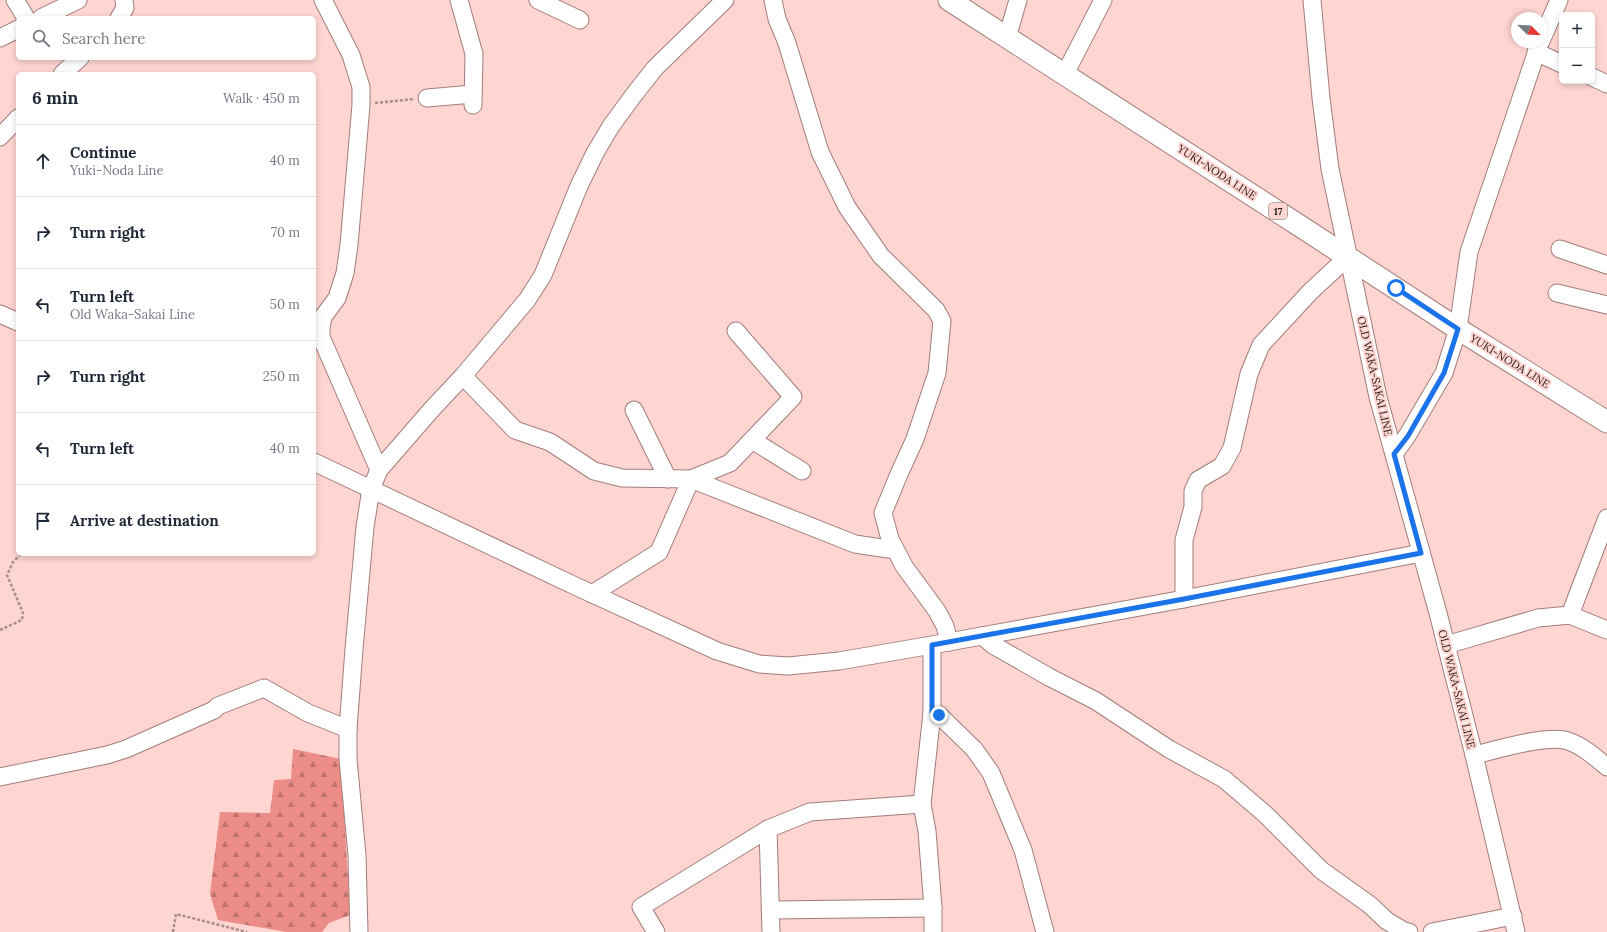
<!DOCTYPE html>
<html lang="en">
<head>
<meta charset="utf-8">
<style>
	:root { --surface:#fff; --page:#f6f6f7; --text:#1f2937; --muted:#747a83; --line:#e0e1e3 }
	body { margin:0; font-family:Lora,serif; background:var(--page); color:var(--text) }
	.controls { position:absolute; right:12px; top:12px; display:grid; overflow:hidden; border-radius:6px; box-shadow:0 2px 6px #0003 }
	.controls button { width:36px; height:36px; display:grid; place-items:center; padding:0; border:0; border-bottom:1px solid var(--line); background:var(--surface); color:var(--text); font:20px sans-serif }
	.compass { position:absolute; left:1511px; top:12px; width:36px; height:36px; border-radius:50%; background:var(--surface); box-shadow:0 2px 6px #0003; rotate:114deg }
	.stop { position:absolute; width:12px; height:12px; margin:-9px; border:3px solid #1a73e8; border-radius:50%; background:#fff }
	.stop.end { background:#1a73e8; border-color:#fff; box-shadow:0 1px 4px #0008 }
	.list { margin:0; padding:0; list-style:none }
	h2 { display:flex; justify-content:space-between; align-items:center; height:52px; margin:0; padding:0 16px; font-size:17px }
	h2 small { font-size:13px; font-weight:400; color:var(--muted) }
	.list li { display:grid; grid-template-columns:26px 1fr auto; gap:12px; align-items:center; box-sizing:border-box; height:72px; padding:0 16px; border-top:1px solid var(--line) }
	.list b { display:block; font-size:15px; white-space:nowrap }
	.list p { margin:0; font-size:13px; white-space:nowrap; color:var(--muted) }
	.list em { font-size:13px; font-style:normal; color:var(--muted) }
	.icon { flex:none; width:22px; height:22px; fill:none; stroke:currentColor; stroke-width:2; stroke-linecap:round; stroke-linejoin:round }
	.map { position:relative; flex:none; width:1607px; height:932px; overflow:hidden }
	.search { position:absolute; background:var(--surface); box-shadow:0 2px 6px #0003; left:16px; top:16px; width:300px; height:44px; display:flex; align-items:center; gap:10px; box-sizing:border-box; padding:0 14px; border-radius:6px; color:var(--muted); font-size:15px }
	.panel { position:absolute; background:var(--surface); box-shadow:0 2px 6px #0003; left:16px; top:72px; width:300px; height:484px; border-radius:6px }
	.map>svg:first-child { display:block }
</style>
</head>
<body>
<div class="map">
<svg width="1607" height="932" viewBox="0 0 1607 932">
	<defs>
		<pattern id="forest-firs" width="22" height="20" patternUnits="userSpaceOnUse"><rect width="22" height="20" fill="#ec8e87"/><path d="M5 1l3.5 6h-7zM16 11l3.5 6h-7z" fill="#bf736d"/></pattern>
	</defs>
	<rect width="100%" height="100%" fill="#fed5d1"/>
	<path fill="url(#forest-firs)" d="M293 749 341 759 350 915 329 923 322 932H286L218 920 210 894 220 812 270 813 274 780 291 779Z"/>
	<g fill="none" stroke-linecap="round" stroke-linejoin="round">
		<g stroke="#a27d7a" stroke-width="19">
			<g id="minor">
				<path d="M15 0 26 18"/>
				<path d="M323 0 351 55 361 87V105L349 245 345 273 337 298 323 317 321 327V337L379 470"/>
				<path d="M459 0 474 54 473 105"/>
				<path d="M538 0 580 20"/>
				<path d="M773 0 777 19 787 43 820 152 847 207 881 256 936 310 942 321 937 373 915 439 899 474 883 513 890 539 904 566 937 611 945 626 949 642"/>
				<path d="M1312 0 1321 98 1330 169 1378 397 1438 613 1474 755 1516 932"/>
				<path d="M41 18 78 0"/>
				<path d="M119 18 125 8 124 0"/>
				<path d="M0 38 18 29"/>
				<path d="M1007 38 1018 0"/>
				<path d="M1541 41 1559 0"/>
				<path d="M1536 52 1562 64"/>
				<path d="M62 74 80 58"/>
				<path d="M1065 74 1103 0"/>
				<path d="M1592 77 1607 84"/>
				<path d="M427 98 473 94"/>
				<path d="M0 137 18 118"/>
				<path d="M1560 249 1607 265"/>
				<path d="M1557 293 1607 305"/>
				<path d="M0 314 18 322"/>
				<path d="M463 376 515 430 550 442 594 471 622 478 691 479 855 544 895 550"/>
				<path d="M634 410 668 479"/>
				<path d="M752 440 802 471"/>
				<path d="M1394 454 1407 436 1444 373 1458 329 1469 252 1540 42"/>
				<path d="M314 462 573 585 717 651 759 664 788 666 839 661 932 645 1184 599 1421 553"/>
				<path d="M592 594 659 552 691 479 730 463 793 397 736 331"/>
				<path d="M1184 599V540L1193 507V491L1198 480 1222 466 1232 448 1249 374 1261 345 1310 292 1338 266"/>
				<path d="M1570 615 1607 518"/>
				<path d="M982 636 993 645 1049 677 1096 701 1169 749 1224 779 1265 814 1321 870 1370 905 1387 921 1404 931 1409 932"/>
				<path d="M932 645V713L922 804 927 831 933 908V932"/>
				<path d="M1446 645 1538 618 1570 615 1607 630"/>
				<path d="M932 713 939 715 974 749 991 773 1023 850 1045 932"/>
				<path d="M1474 755C1497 750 1547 734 1568 741 1583 746 1595 757 1607 767"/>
				<path d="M0 777 107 755 126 749 214 710 218 706 264 688 308 713 348 729"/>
				<path d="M768 829 771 932"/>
				<path d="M772 910 933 908"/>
				<path d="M359 932 357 855 348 759V729L354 649 365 527 371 489 379 470 432 409 463 376 527 300 543 275 579 186 595 153 611 126 633 96 655 68 725 0"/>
				<path d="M656 932 641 907 768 829 810 812 922 804"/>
				<path d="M1432 932 1513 916"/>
			</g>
		</g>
		<g stroke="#a27d7a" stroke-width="23">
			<path id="major" d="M949 0 1300 226 1458 329 1607 422"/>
		</g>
		<g stroke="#aa8c88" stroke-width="2.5" stroke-dasharray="3 2" stroke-linecap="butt">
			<path d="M375 103 414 99"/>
			<path d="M0 630 22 620 23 613 7 575 13 562 21 554"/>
			<path d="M173 932 176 914 247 932"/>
		</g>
		<use href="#minor" stroke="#fff" stroke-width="17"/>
		<use href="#major" stroke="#fff" stroke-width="21"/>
	</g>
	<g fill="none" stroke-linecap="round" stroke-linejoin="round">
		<path stroke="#1a73e8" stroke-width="5" d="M939 715 932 713V645L1184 599 1421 553 1394 454 1408 436 1444 373 1458 329 1396 288"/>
	</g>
	<g text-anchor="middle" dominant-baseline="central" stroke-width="4" stroke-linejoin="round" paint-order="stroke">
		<rect fill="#fed5d1" stroke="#68514f" stroke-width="1" x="1269" y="203" width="18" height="16" rx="3"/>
		<g font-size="10" font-weight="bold" fill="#271917">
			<text x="1278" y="211">17</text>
		</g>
		<g font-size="11" fill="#271917" stroke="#fed5d1">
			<text transform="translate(1217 172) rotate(33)">YUKI-NODA LINE</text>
			<text transform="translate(1510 361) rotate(32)">YUKI-NODA LINE</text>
			<text transform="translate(1375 376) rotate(77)">OLD WAKA-SAKAI LINE</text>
			<text transform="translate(1457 689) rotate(76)">OLD WAKA-SAKAI LINE</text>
		</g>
	</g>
</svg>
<div class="controls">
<button>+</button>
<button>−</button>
</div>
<svg class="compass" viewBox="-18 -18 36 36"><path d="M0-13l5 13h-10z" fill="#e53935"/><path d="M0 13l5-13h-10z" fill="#747a83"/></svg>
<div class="stop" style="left:1396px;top:288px"></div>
<div class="stop end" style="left:939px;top:715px"></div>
<div class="search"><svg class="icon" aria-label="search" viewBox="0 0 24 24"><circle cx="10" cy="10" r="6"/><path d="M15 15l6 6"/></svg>Search here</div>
<section class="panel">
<h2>6 min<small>Walk · 450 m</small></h2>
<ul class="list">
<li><svg class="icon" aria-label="ahead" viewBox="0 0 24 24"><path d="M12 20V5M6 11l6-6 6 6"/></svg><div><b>Continue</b><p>Yuki-Noda Line</p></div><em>40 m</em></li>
<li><svg class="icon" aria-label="right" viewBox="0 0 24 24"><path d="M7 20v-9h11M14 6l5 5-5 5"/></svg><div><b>Turn right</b></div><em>70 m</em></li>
<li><svg class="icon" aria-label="left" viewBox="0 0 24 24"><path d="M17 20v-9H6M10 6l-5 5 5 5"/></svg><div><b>Turn left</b><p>Old Waka-Sakai Line</p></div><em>50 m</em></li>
<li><svg class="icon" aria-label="right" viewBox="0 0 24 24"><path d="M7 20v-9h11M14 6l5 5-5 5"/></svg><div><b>Turn right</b></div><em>250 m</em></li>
<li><svg class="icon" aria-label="left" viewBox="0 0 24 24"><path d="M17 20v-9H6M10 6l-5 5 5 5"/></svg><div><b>Turn left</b></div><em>40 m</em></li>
<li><svg class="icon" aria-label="arrive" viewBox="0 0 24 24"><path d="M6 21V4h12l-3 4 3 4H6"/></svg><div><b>Arrive at destination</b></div></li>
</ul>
</section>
</div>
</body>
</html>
